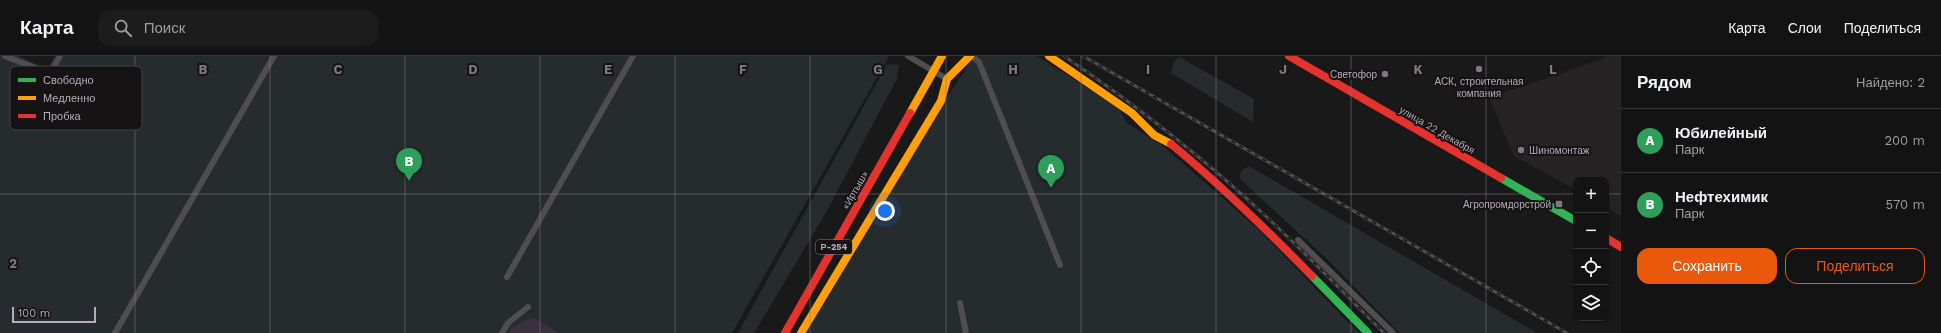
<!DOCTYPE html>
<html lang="ru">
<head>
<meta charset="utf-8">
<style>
	:root { --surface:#131313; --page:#1c1c1c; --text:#f1f3f6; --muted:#9d9ea0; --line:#323233; --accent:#ea580c }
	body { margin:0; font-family:"Work Sans",sans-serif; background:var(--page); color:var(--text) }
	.controls { position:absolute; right:12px; bottom:12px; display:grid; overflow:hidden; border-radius:8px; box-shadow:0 1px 3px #0004 }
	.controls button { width:36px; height:36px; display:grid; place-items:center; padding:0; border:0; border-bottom:1px solid var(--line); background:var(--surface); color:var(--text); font:20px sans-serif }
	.scale { position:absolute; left:12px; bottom:10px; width:84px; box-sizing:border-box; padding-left:4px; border:2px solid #b8abb8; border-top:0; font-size:11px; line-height:14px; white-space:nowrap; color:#b8abb8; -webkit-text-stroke:3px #151314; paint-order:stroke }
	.you { position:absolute; left:885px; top:155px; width:14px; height:14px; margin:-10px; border:3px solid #fff; border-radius:50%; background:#1a73e8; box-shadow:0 0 0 6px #1a73e833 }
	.badge { display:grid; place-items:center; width:26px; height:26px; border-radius:50%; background:var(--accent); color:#fff; font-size:13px; font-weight:700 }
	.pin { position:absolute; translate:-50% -33px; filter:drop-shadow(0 1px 2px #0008) }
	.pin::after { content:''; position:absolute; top:21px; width:14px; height:12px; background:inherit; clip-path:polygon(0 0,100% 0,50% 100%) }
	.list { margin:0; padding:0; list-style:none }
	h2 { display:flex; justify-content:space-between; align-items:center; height:52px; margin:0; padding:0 16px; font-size:17px }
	h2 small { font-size:13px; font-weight:400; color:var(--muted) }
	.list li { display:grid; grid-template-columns:26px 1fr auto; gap:12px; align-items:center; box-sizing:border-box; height:64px; padding:0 16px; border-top:1px solid var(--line) }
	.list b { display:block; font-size:15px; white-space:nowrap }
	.list p { margin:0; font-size:13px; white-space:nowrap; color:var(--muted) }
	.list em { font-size:13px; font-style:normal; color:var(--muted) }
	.actions { display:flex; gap:8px; padding:12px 16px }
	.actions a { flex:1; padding:9px 0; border:1px solid var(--accent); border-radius:12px; text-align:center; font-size:14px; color:var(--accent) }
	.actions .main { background:var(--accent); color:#fff }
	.icon { flex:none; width:22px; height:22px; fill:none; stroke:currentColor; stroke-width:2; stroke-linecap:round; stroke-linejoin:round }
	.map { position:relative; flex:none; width:1621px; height:277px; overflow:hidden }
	header { display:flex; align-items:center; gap:24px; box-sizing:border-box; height:56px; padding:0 20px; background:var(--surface); border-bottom:1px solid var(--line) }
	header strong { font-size:19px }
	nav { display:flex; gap:22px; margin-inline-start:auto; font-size:14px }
	.search { width:280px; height:36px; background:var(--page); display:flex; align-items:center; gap:10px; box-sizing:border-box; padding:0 14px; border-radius:12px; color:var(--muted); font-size:15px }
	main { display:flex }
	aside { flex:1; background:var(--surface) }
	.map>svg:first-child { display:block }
</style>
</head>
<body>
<header>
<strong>Карта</strong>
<div class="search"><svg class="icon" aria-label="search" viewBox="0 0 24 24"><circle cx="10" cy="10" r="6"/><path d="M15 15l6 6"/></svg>Поиск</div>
<nav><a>Карта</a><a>Слои</a><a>Поделиться</a></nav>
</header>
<main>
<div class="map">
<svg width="1621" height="277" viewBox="0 0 1621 277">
	<rect width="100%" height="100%" fill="#191919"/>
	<path fill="#252324" d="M1604 0H1621V160L1606 151V124H1576V134L1514 100 1489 42 1605 2Z"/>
	<g fill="#262b2e">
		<path d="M0 0H19L47 13 55 0H889L732 277H0Z"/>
		<path d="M975 0H1037L1118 51 1127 67 1163 90 1259 174 1359 277H805L952 33Z"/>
		<path d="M1179 1 1254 43 1253 66 1171 17 1174 6Z"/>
		<path d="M887 8 899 9 897 23 824 160 754 277H738Z"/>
		<path d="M1249 110 1537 277H1399L1328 204 1240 123C1240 116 1242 113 1249 110Z"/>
	</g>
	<path fill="#3a303e" d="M535 262 558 277H509C516 267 524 264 535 262Z"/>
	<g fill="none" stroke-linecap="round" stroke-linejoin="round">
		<g stroke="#4f4d4f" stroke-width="6">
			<path d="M5 0 38 13 47 15 53 12 60 0"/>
			<path d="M908 0 947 23"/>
			<path d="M972 0 979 6 1060 209"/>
			<path d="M1298 184 1393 277"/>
			<path d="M507 221 633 0"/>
			<path d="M960 247 966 277"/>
			<path d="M115 277 274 0"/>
			<path d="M502 277 508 267 528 251"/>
		</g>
		<g stroke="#30b455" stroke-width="8">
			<path d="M1501 122 1576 165"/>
			<path d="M1312 220 1368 277"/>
		</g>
		<g stroke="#ff9f0a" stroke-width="8">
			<path d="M1049 0 1132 57 1154 79 1171 88"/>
			<path d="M910 57 942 0"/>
			<path d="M801 277 941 45 947 23 970 0"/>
		</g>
		<g stroke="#e5322d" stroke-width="8">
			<path d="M1289 0 1501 122"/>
			<path d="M1171 88C1221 129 1267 174 1312 220"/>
			<path d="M1606 182 1621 191"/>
			<path d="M785 277 910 57"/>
		</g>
		<g stroke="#504e50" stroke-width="3">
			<g id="rail">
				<path d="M1064 0C1136 49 1206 104 1270 164 1309 201 1346 239 1384 277"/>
				<path d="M1083 0 1567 277"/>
			</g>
		</g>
		<use href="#rail" stroke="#151314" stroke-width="1.5" stroke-dasharray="4.5" stroke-linecap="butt"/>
	</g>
	<path fill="none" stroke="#807880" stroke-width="1" stroke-opacity="0.55" d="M135 0V277M270 0V277M405 0V277M540 0V277M675 0V277M810 0V277M946 0V277M1081 0V277M1216 0V277M1351 0V277M1486 0V277M0 138H1576M1606 138H1621"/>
	<g fill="#807880" stroke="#151314" stroke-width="1.5">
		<circle cx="1479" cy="13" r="4"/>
		<circle cx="1385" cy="18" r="4"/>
		<circle cx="1521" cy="94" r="4"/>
		<rect x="1555" y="144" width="8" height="8" rx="2"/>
	</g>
	<g text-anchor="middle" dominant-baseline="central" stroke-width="4" stroke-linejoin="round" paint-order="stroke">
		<rect fill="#151314" stroke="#877d87" stroke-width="1" x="816" y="184" width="36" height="14" rx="3"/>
		<g font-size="9" font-weight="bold" fill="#b8abb8">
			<text x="834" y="191">Р-254</text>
		</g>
		<g font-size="10" fill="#b8abb8" stroke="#151314" text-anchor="end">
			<text x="1377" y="18">Светофор</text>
			<text x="1479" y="25" text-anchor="middle">АСК, строительная<tspan x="1479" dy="12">компания</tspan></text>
			<text x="1529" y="94" text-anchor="start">Шиномонтаж</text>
			<text x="1551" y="148">Агропромдорстрой</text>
		</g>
		<g font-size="10" fill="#b8abb8" stroke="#151314">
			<text transform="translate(1437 74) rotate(30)">улица 22 Декабря</text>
			<text transform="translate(855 134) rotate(-60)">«Иртыш»</text>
		</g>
	</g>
	<rect x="10" y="10" width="132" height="64" rx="6" fill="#151314" stroke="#464145" stroke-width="1"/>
	<rect x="18" y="22" width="18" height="4" fill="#30b455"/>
	<rect x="18" y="40" width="18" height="4" fill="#ff9f0a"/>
	<rect x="18" y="58" width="18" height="4" fill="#e5322d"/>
	<g font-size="11" fill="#b8abb8">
		<text x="43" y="28">Свободно</text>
		<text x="43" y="46">Медленно</text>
		<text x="43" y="64">Пробка</text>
	</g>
	<g font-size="13" text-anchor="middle" font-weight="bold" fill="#807880" stroke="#151314" stroke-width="4" stroke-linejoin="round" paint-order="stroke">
		<text x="203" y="18">B</text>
		<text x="338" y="18">C</text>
		<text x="473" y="18">D</text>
		<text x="608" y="18">E</text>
		<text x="743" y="18">F</text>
		<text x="878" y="18">G</text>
		<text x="1013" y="18">H</text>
		<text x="1148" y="18">I</text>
		<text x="1283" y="18">J</text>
		<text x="1418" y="18">K</text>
		<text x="1553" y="18">L</text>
		<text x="13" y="212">2</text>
	</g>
</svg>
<div class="controls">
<button>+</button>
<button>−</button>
<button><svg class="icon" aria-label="locate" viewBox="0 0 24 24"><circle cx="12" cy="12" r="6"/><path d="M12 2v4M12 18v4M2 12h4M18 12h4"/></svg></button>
<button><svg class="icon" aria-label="layers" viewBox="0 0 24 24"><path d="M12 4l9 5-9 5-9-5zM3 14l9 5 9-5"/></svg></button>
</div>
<div class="scale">100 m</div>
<div class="you"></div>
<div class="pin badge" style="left:1051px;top:132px;background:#2e9e5b">A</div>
<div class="pin badge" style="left:409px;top:125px;background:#2e9e5b">B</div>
</div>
<aside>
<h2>Рядом<small>Найдено: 2</small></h2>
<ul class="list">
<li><span class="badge" style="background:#2e9e5b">A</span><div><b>Юбилейный</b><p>Парк</p></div><em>200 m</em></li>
<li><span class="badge" style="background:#2e9e5b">B</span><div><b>Нефтехимик</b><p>Парк</p></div><em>570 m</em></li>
</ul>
<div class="actions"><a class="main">Сохранить</a><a>Поделиться</a></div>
</aside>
</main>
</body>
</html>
